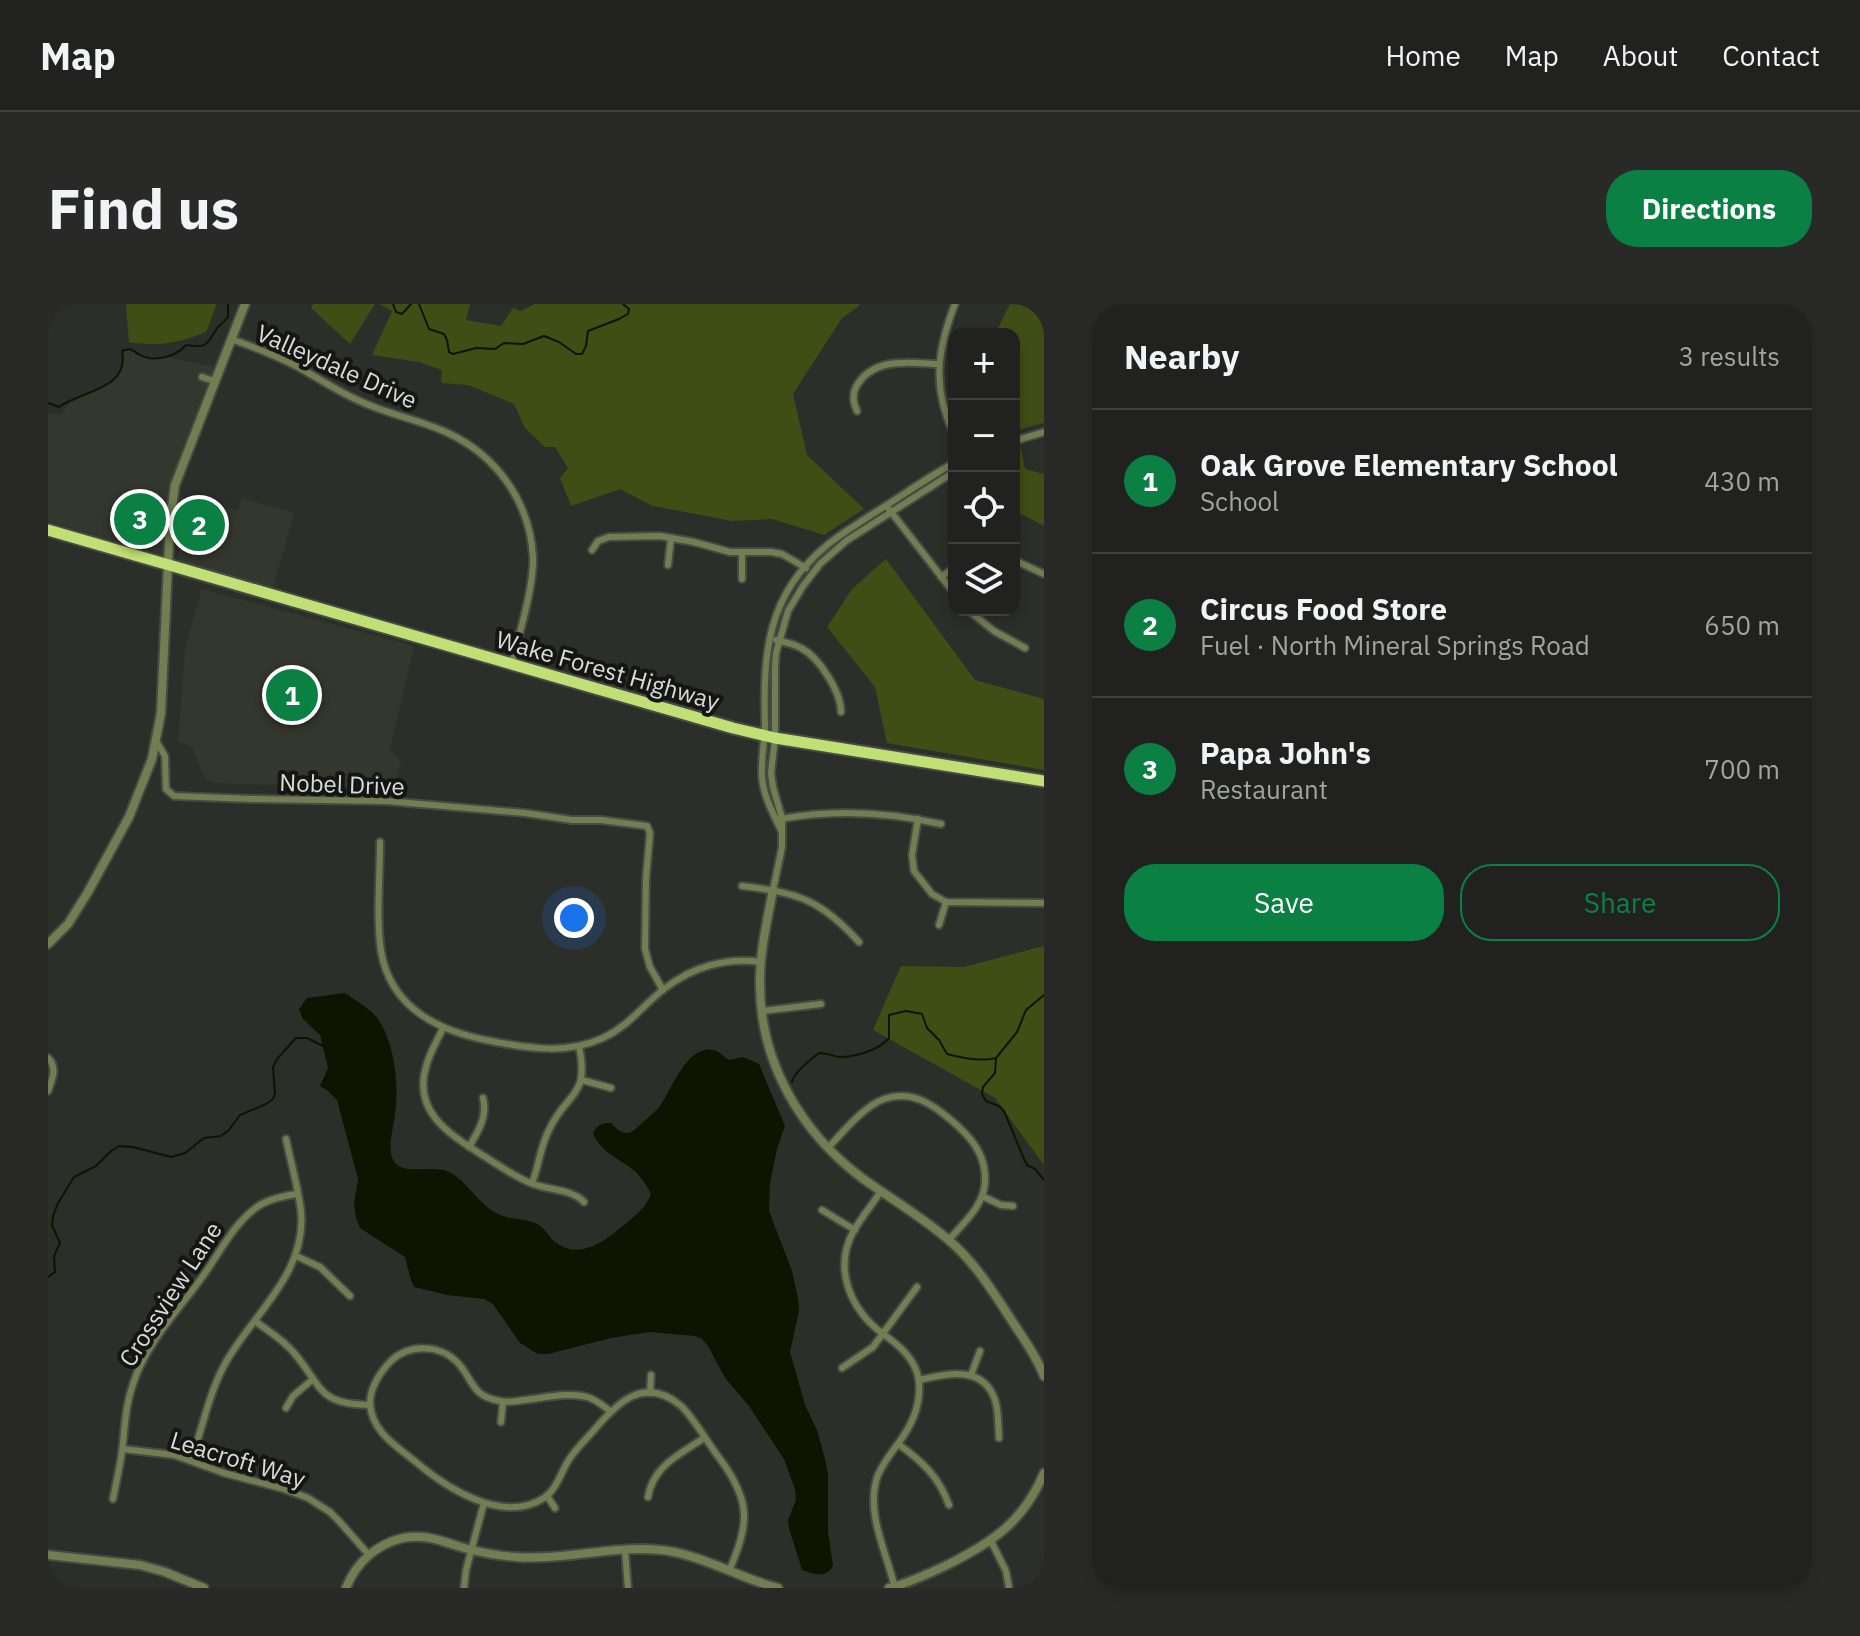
<!DOCTYPE html>
<html lang="en">
<head>
<meta charset="utf-8">
<style>
	:root { --surface:#21221f; --page:#292a28; --text:#f1f3f6; --muted:#a2a4a4; --line:#3e3f3d; --accent:#0b8043 }
	body { margin:0; font-family:"IBM Plex Sans",sans-serif; background:var(--page); color:var(--text) }
	.controls { position:absolute; right:24px; top:24px; display:grid; overflow:hidden; border-radius:16px; box-shadow:0 4px 12px #0003 }
	.controls button { width:72px; height:72px; display:grid; place-items:center; padding:0; border:0; border-bottom:2px solid var(--line); background:var(--surface); color:var(--text); font:40px sans-serif }
	.you { position:absolute; left:526px; top:614px; width:28px; height:28px; margin:-20px; border:6px solid #fff; border-radius:50%; background:#1a73e8; box-shadow:0 0 0 12px #1a73e833 }
	.badge { display:grid; place-items:center; width:52px; height:52px; border-radius:50%; background:var(--accent); color:#fff; font-size:26px; font-weight:700 }
	.pin { position:absolute; translate:-50% -50%; border:4px solid #fff; box-shadow:0 2px 8px #0006 }
	.list { margin:0; padding:0; list-style:none }
	h2 { display:flex; justify-content:space-between; align-items:center; height:104px; margin:0; padding:0 32px; font-size:34px }
	h2 small { font-size:26px; font-weight:400; color:var(--muted) }
	.list li { display:grid; grid-template-columns:52px 1fr auto; gap:24px; align-items:center; box-sizing:border-box; height:144px; padding:0 32px; border-top:2px solid var(--line) }
	.list b { display:block; font-size:30px; white-space:nowrap }
	.list p { margin:0; font-size:26px; white-space:nowrap; color:var(--muted) }
	.list em { font-size:26px; font-style:normal; color:var(--muted) }
	.actions { display:flex; gap:16px; padding:24px 32px }
	.actions a { flex:1; padding:18px 0; border:2px solid var(--accent); border-radius:32px; text-align:center; font-size:28px; color:var(--accent) }
	.actions .main { background:var(--accent); color:#fff }
	.icon { flex:none; width:44px; height:44px; fill:none; stroke:currentColor; stroke-width:2; stroke-linecap:round; stroke-linejoin:round }
	.map { position:relative; flex:none; width:996px; height:1284px; overflow:hidden; border-radius:32px }
	header { display:flex; align-items:center; gap:48px; box-sizing:border-box; height:112px; padding:0 40px; background:var(--surface); border-bottom:2px solid var(--line) }
	header strong { font-size:38px }
	nav { display:flex; gap:44px; margin-inline-start:auto; font-size:28px }
	.intro { display:flex; align-items:center; justify-content:space-between; box-sizing:border-box; height:192px; padding:0 48px }
	h1 { margin:0; font-size:56px }
	.button { padding:20px 36px; border-radius:32px; background:var(--accent); color:#fff; font-size:28px; font-weight:700 }
	main { display:flex; gap:48px; padding:0 48px }
	aside { flex:1; background:var(--surface); border-radius:32px; box-shadow:0 4px 12px #0003 }
	.map>svg:first-child { display:block }
</style>
</head>
<body>
<header>
<strong>Map</strong>
<nav><a>Home</a><a>Map</a><a>About</a><a>Contact</a></nav>
</header>
<div class="intro"><h1>Find us</h1><a class="button">Directions</a></div>
<main>
<div class="map">
<svg width="996" height="1284" viewBox="0 0 996 1284">
	<rect width="100%" height="100%" fill="#2c2e29"/>
	<g fill="#34372d">
		<path d="M82 44 98 53H119L167 63 141 129 123 184 116 251 0 217V109L12 111 21 100 54 83 65 75 74 63 75 56 74 47Z"/>
		<path d="M132 193 190 207 194 194 246 209 225 285 134 258 131 253Z"/>
		<path d="M154 285 366 342 342 446 353 458 345 485 166 479 157 475 144 443 130 437 137 344Z"/>
	</g>
	<g fill="#3f4e15">
		<path d="M78 0H169L158 28C131 39 111 43 81 38Z"/>
		<path d="M265 0H327L302 40 263 4Z"/>
		<path d="M331 0H422L418 16 453 22 465 4 473 7 487 0H812L811 2 794 14 745 90 759 151 816 205 776 231 724 215 684 217 605 202 572 185 523 202 512 174 520 164 507 143H497L477 124 466 100 420 81 393 79 394 66 371 58 324 51 344 7Z"/>
		<path d="M962 0H996V119L969 126 977 165 996 170V222L966 206V30H947Z"/>
		<path d="M838 255 927 376 996 395V466L839 439 827 383 779 323 804 285Z"/>
		<path d="M996 642V861L947 794 825 726 853 662 916 663Z"/>
	</g>
	<path fill="#0d1500" d="M297 689C308 697 322 704 330 715 347 740 351 780 347 810 346 823 338 845 346 857 355 873 385 859 403 869 419 878 431 900 448 909 461 916 477 914 489 920 497 924 500 932 506 937 529 956 553 940 571 925 584 914 598 905 603 890 598 880 592 871 583 864 568 853 552 847 545 829 550 820 554 819 563 819 576 833 581 832 594 819 600 814 607 808 612 802 624 785 639 741 665 746 671 747 676 753 681 756L695 753 711 760 737 822 729 845 722 879 721 907 744 967 750 994 751 1007 742 1048 757 1101 769 1126 777 1155 780 1170V1228L785 1262C777 1275 765 1270 754 1266L741 1224 740 1216 748 1196 747 1185 736 1155 701 1102 677 1074 660 1042 654 1035 647 1032 601 1028 563 1034 500 1050H490L472 1039 445 1000 436 995 399 991 366 983 363 976 357 953 312 924 308 914 306 900 310 875 289 796 280 787 272 782 280 764 272 731 255 715 251 705 259 694Z"/>
	<g fill="none" stroke-linecap="round" stroke-linejoin="round">
		<g stroke="#0d1500" stroke-width="2">
			<path d="M345 0 348 8 354 10 363 0"/>
			<path d="M371 0 381 25 396 30 399 36 401 48 405 50 428 44 447 45 456 39 475 40 496 32 511 38 528 50H534L538 42 540 27 571 15 580 10 581 5 575 0"/>
			<path d="M0 99 11 103C32 87 82 86 74 47 84 43 83 46 92 51 106 59 129 52 138 41 162 45 158 39 170 23 173 20 177 17 180 13V0"/>
			<path d="M996 691 978 706 969 728 948 754 947 769 935 783 934 790 938 797 951 802 956 807 976 855 979 861 987 865 996 876"/>
			<path d="M744 778C746 769 763 755 771 749 779 749 784 752 791 753 808 753 831 746 841 734V711L858 707 874 710 879 724 891 736 899 750C914 754 933 758 948 754"/>
			<path d="M0 973 7 968 6 952 12 939 4 921 5 912 10 899 26 873 48 862 63 847 71 842 85 843 123 853 137 849 156 834 173 832 181 826 192 811 218 800 225 795 227 790 225 763 229 755 248 734H259L275 742"/>
		</g>
		<g stroke="#484a45" stroke-width="10">
			<g id="minor">
				<path d="M183 35C206 43 229 52 250 63 272 75 292 89 314 98 342 111 373 116 400 129 449 152 482 198 485 253 486 282 471 332 463 360"/>
				<path d="M154 73 166 77"/>
				<path d="M809 107C805 99 804 91 808 83 825 52 862 59 891 60"/>
				<path d="M906 130C884 85 889 46 907 0"/>
				<path d="M966 137 996 128"/>
				<path d="M840 204 906 289"/>
				<path d="M544 246 550 237 561 233 612 232 646 238 682 248H723L734 250 758 264"/>
				<path d="M966 256 996 270"/>
				<path d="M620 261 623 234"/>
				<path d="M893 273 906 264"/>
				<path d="M694 275V249"/>
				<path d="M920 306 946 327 977 344"/>
				<path d="M728 336C737 338 746 340 753 344 771 353 793 388 793 408"/>
				<path d="M108 437 117 452 118 485 126 492 205 495 338 497 477 509 524 516H553L599 522 602 529 598 574 597 645 602 663 615 686"/>
				<path d="M732 515C785 505 840 508 893 520"/>
				<path d="M870 515 864 551 866 567 884 590 898 598 996 599"/>
				<path d="M733 526C723 505 712 486 714 462 714 448 717 434 717 420 715 349 719 291 778 242 792 230 808 221 823 211 851 194 877 175 906 159"/>
				<path d="M332 538C332 572 328 614 333 647 343 707 395 729 448 738 485 745 519 750 555 734 581 722 594 702 616 685 644 663 678 653 713 658"/>
				<path d="M694 582C750 589 772 595 811 638"/>
				<path d="M725 586 734 543V514L725 483 723 469 727 434V363L728 349 740 307 755 282 772 260 798 237 906 168"/>
				<path d="M891 621 898 598"/>
				<path d="M714 707 773 700"/>
				<path d="M395 724C389 737 381 750 378 763 365 807 400 829 431 849 449 860 466 873 485 880 501 886 524 885 536 898"/>
				<path d="M0 754C10 763 4 776 0 787"/>
				<path d="M534 776 563 784"/>
				<path d="M421 843C430 828 440 812 435 794"/>
				<path d="M780 844C794 829 816 802 836 795 863 786 883 799 903 816 923 833 939 851 937 879 935 903 915 919 901 936"/>
				<path d="M484 879C491 862 492 843 501 826 519 787 542 794 531 742"/>
				<path d="M833 887C824 901 813 914 805 928 785 966 803 1006 835 1030 851 1041 869 1056 871 1078 873 1104 862 1125 846 1145 839 1155 831 1165 828 1177 819 1212 839 1250 847 1284"/>
				<path d="M934 892 953 901 965 902"/>
				<path d="M774 906 807 926"/>
				<path d="M248 952 272 963 302 992"/>
				<path d="M207 1017C220 1027 236 1036 247 1050 275 1084 270 1100 322 1101"/>
				<path d="M794 1064 825 1043 869 983"/>
				<path d="M923 1071 932 1047"/>
				<path d="M871 1076C898 1070 935 1060 947 1096 951 1108 950 1122 951 1134"/>
				<path d="M602 1089 603 1071"/>
				<path d="M238 1104 245 1092 264 1076"/>
				<path d="M562 1107C556 1102 549 1097 542 1094 522 1087 496 1094 476 1096 468 1097 460 1099 452 1097 422 1092 425 1074 409 1058 391 1040 361 1040 343 1057 332 1068 322 1084 322 1099 323 1128 350 1143 369 1159 400 1185 455 1220 496 1194 510 1184 513 1167 522 1154 529 1144 538 1135 546 1126 570 1098 596 1072 632 1101 644 1111 661 1141 672 1155 704 1198 701 1220 681 1267"/>
				<path d="M453 1118 455 1098"/>
				<path d="M850 1140C874 1157 891 1173 901 1201"/>
				<path d="M75 1145 126 1151 176 1169 236 1185 260 1194 282 1208 291 1217 321 1251"/>
				<path d="M143 1156C155 1123 161 1088 178 1058 206 1009 259 969 253 907 250 883 243 859 238 835"/>
				<path d="M499 1192 507 1204"/>
				<path d="M600 1193C605 1162 631 1151 656 1134"/>
				<path d="M65 1195C68 1179 72 1163 74 1147 77 1124 77 1102 85 1080 98 1040 128 1009 152 976 171 951 183 922 209 903 220 895 235 892 249 890"/>
				<path d="M943 1237 958 1267 961 1284"/>
				<path d="M577 1247 580 1284"/>
				<path d="M416 1284 418 1266 436 1199"/>
			</g>
		</g>
		<g stroke="#484a45" stroke-width="12">
			<g id="tertiary">
				<path d="M725 586C719 618 711 650 712 683 713 760 753 828 814 874 843 895 876 914 903 938 929 961 947 991 966 1020 977 1037 989 1053 996 1072"/>
				<path d="M0 640 20 620 40 588 81 513 104 455 113 409 122 218 127 181 197 0"/>
				<path d="M0 1251 92 1261 117 1268 156 1284"/>
				<path d="M298 1284C308 1259 328 1240 355 1234 379 1229 398 1239 420 1245 436 1249 452 1252 468 1253 521 1257 574 1238 626 1248 662 1255 694 1275 730 1284"/>
				<path d="M841 1284C861 1279 880 1270 899 1261 945 1238 975 1218 996 1169"/>
			</g>
		</g>
		<g stroke="#484a45" stroke-width="15">
			<path id="trunk" d="M0 226 685 424 727 434 996 477"/>
		</g>
		<use href="#minor" stroke="#707e51" stroke-width="6"/>
		<use href="#tertiary" stroke="#707e51" stroke-width="8"/>
		<use href="#trunk" stroke="#c0df74" stroke-width="11"/>
	</g>
	<g text-anchor="middle" dominant-baseline="central" stroke-width="8" stroke-linejoin="round" paint-order="stroke">
		<g font-size="24" fill="#dbdcd9" stroke="#151513">
			<text transform="translate(289 62) rotate(24)">Valleydale Drive</text>
			<text transform="translate(560 366) rotate(16)">Wake Forest Highway</text>
			<text transform="translate(294 480) rotate(2)">Nobel Drive</text>
			<text transform="translate(122 990) rotate(-57)">Crossview Lane</text>
			<text transform="translate(190 1155) rotate(17)">Leacroft Way</text>
		</g>
	</g>
</svg>
<div class="controls">
<button>+</button>
<button>−</button>
<button><svg class="icon" aria-label="locate" viewBox="0 0 24 24"><circle cx="12" cy="12" r="6"/><path d="M12 2v4M12 18v4M2 12h4M18 12h4"/></svg></button>
<button><svg class="icon" aria-label="layers" viewBox="0 0 24 24"><path d="M12 4l9 5-9 5-9-5zM3 14l9 5 9-5"/></svg></button>
</div>
<div class="you"></div>
<div class="pin badge" style="left:244px;top:391px">1</div>
<div class="pin badge" style="left:151px;top:221px">2</div>
<div class="pin badge" style="left:92px;top:215px">3</div>
</div>
<aside>
<h2>Nearby<small>3 results</small></h2>
<ul class="list">
<li><span class="badge">1</span><div><b>Oak Grove Elementary School</b><p>School</p></div><em>430 m</em></li>
<li><span class="badge">2</span><div><b>Circus Food Store</b><p>Fuel · North Mineral Springs Road</p></div><em>650 m</em></li>
<li><span class="badge">3</span><div><b>Papa John's</b><p>Restaurant</p></div><em>700 m</em></li>
</ul>
<div class="actions"><a class="main">Save</a><a>Share</a></div>
</aside>
</main>
</body>
</html>
